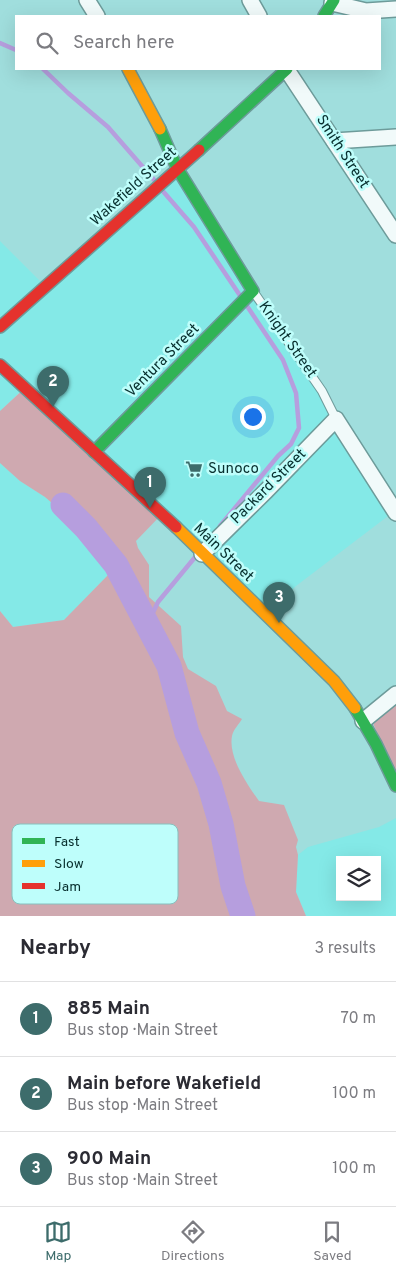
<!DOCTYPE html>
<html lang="en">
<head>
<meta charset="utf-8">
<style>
	:root { --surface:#fff; --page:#f7f7f7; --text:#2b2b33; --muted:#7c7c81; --line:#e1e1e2; --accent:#3d6c6b }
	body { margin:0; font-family:Overpass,sans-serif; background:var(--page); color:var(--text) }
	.controls { position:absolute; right:15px; bottom:15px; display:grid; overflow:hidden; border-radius:0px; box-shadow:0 5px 20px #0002 }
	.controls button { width:45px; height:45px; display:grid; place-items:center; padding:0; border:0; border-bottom:1px solid var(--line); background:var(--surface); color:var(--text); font:25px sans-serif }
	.you { position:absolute; left:252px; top:416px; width:18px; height:18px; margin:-12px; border:4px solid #fff; border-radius:50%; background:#1a73e8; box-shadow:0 0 0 8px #1a73e833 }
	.badge { display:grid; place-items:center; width:32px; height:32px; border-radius:50%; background:var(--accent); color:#fff; font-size:16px; font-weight:700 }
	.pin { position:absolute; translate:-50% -41px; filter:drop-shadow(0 1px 2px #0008) }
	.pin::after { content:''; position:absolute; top:26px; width:18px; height:15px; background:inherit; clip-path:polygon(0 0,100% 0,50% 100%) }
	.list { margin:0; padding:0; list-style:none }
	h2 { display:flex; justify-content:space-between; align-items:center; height:65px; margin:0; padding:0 20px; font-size:21px }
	h2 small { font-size:16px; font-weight:400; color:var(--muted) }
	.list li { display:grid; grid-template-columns:32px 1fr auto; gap:15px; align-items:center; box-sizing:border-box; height:75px; padding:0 20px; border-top:1px solid var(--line) }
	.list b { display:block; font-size:19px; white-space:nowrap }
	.list p { margin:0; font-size:16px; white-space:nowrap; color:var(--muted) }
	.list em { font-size:16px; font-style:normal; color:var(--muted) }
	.icon { flex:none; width:28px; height:28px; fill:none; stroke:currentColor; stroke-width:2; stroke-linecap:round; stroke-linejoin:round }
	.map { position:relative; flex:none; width:396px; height:916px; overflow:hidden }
	.search { position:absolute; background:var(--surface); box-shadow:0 5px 20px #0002; left:15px; right:15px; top:15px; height:55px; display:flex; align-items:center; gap:12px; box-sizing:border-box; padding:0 18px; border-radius:0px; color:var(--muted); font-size:19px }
	.sheet { height:290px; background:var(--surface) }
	nav { display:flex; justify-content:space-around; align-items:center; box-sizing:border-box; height:70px; border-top:1px solid var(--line); background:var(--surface); font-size:14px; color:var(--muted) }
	nav a { display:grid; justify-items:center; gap:2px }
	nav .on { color:var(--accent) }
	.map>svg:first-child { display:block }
</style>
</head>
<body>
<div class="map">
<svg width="396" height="916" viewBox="0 0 396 916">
	<rect width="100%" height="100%" fill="#a0dedd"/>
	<g fill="#84e9e7" fill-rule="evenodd">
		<path d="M176 168 322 395 392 513 296 586 267 614 25 387 0 411V241L44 285Z"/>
		<path d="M0 463 20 481 45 497 74 522 106 563 109 574 64 620 13 627 0 611Z"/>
		<path d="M396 818V916H306L296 892 298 855 308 847 379 827ZM340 860H377V897H340Z"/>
	</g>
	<g fill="#cfa9b0">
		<path d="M26 387 162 514 136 541 138 548 149 565V597L181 626 183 657 188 669 216 686 227 711 242 719C239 724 233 730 232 736 228 757 247 784 259 801L284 805 298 840 296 847 298 855 296 892 306 916H0V611L13 627 64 620 109 574 106 563 74 522 45 497 20 481 0 463V411Z"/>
		<path d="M396 693V783L370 715Z"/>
	</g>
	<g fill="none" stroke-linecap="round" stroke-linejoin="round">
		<g stroke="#b69ede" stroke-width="4.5">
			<path d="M0 43 16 50"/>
			<path d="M43 69 68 93 108 127 155 181"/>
			<path d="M161 189 194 227 241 297"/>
			<path d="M220 526 278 456 291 444 299 428 296 393 283 360 247 306"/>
			<path d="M147 625 158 602 196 556"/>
		</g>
		<path stroke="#b69ede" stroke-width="25" d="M63 505 86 528 116 565 169 666 187 733 209 783 221 824 233 886 243 916"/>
		<g stroke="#6d9b9a" stroke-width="10">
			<path id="lane" d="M253 291 322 391 336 419"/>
		</g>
		<g stroke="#6d9b9a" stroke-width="18">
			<g id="street">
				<path d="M87 0 97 16"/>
				<path d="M250 0 259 16"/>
				<path d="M332 3 366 11 396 9"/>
				<path d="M287 70 396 235"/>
				<path d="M334 141 396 137"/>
				<path d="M202 554 266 491 336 419 396 513"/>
				<path d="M363 721 396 694"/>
			</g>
		</g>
		<g stroke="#6d9b9a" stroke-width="14">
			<g id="fast">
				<path d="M324 16 334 0"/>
				<path d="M199 150 287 69"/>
				<path d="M94 452 253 291 177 168 160 129"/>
				<path d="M355 708 376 744 396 786"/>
			</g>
		</g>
		<g stroke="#6d9b9a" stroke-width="14">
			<g id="slow">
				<path d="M128 69 160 129"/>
				<path d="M176 527 334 681 355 708"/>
			</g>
		</g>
		<g stroke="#6d9b9a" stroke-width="14">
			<g id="jam">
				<path d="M0 327 199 150"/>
				<path d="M0 365 176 527"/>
			</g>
		</g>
		<use href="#lane" stroke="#f1fafa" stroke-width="8"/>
		<use href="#street" stroke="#f1fafa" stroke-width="15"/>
		<use href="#fast" stroke="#30b455" stroke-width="11"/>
		<use href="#slow" stroke="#ff9f0a" stroke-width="11"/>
		<use href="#jam" stroke="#e5322d" stroke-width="11"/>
	</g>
	<defs>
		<g id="supermarket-bare" transform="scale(1.35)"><path d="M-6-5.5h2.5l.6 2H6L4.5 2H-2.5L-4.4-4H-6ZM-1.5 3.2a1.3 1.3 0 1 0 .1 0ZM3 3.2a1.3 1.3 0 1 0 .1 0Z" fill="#3d6c6b" stroke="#befefb" stroke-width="2.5" paint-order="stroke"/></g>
	</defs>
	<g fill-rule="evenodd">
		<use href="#supermarket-bare" x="194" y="469"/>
	</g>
	<g text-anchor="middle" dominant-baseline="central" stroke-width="5" stroke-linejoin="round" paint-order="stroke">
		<g font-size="15" fill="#072f2e" stroke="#befefb">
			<text transform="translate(342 152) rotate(57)">Smith Street</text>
			<text transform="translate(134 187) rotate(-42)">Wakefield Street</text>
			<text transform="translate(287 340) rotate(55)">Knight Street</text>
			<text transform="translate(163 361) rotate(-45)">Ventura Street</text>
			<text transform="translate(269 487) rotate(-45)">Packard Street</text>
			<text transform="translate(223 553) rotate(44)">Main Street</text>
		</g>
		<g font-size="15" fill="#072f2e" stroke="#befefb" text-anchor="start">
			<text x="208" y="469">Sunoco</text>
		</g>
	</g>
	<rect x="12" y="824" width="166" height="80" rx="8" fill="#befefb" stroke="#87c0be" stroke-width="1"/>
	<rect x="22" y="838" width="23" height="6" fill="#30b455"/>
	<rect x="22" y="860" width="23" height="7" fill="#ff9f0a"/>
	<rect x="22" y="883" width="23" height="6" fill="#e5322d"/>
	<g font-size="14" fill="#072f2e">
		<text x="54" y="846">Fast</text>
		<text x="54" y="868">Slow</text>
		<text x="54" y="891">Jam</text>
	</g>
</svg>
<div class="controls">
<button><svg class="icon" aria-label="layers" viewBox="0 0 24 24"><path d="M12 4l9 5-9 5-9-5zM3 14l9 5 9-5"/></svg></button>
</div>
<div class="you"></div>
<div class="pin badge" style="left:150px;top:508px">1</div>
<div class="pin badge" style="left:53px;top:407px">2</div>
<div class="pin badge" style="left:279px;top:623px">3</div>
<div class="search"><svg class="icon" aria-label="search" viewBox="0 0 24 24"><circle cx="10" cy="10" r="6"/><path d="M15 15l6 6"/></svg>Search here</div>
</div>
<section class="sheet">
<h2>Nearby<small>3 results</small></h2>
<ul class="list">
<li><span class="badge">1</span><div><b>885 Main</b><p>Bus stop · Main Street</p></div><em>70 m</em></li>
<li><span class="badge">2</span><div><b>Main before Wakefield</b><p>Bus stop · Main Street</p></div><em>100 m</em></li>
<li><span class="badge">3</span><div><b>900 Main</b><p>Bus stop · Main Street</p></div><em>100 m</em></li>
</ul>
</section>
<nav>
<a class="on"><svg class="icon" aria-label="map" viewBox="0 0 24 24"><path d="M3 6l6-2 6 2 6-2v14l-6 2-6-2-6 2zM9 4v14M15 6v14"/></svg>Map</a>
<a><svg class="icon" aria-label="directions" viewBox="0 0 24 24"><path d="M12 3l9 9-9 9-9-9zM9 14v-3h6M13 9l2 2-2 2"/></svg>Directions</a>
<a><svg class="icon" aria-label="saved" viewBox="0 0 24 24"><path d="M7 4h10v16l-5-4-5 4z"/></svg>Saved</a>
</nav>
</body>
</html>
